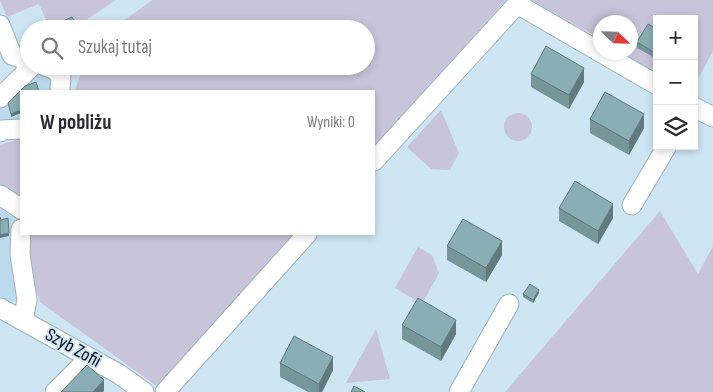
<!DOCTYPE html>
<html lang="pl">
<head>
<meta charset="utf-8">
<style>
	:root { --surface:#fff; --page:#f2f2f3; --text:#2b2b33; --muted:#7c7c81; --line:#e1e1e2 }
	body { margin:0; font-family:"Sofia Sans Condensed",sans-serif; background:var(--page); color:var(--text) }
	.controls { position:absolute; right:15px; top:15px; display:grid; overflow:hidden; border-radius:0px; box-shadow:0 2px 8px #0003 }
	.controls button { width:45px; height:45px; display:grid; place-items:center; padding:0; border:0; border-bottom:1px solid var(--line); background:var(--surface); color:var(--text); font:25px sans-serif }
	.compass { position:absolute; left:593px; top:15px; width:45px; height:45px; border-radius:50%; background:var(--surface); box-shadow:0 2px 8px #0003; rotate:113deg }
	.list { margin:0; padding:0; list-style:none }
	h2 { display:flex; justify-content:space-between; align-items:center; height:65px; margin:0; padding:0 20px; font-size:21px }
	h2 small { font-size:16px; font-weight:400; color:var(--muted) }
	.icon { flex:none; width:28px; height:28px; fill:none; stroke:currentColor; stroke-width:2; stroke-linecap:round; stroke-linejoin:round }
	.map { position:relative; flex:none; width:713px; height:392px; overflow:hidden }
	.search { position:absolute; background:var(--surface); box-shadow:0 2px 8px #0003; left:20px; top:20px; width:355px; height:55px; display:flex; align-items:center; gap:12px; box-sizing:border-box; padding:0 18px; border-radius:28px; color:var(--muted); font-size:19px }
	.panel { position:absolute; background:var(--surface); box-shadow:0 2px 8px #0003; left:20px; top:90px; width:355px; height:145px; border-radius:0px }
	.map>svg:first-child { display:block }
</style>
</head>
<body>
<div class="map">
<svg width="713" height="392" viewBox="0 0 713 392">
	<rect width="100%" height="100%" fill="#cee5f4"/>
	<g fill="#bcdaee">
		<path d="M26 68 52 76 57 91H21V123L0 134V93Z"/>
		<path d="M0 202 16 216 19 230V296L12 302 0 300Z"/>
	</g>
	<g fill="#c8c4da">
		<path d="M0 0H116L83 22 71 20 52 29H50L39 4 7 17Z"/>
		<path d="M153 0H506L374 147V91H75L83 66H366V29H111Z"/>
		<path d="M531 0H713V51L694 86V19H657V75L623 53 630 52V22H600V39Z"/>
		<path d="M441 110 459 153 450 170 431 169 407 147Z"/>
		<circle cx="518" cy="127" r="14"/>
		<path d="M21 138V196H16L0 186V145Z"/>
		<path d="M660 211 698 274 713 246V392H505Z"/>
		<path d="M31 234H296L158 387 40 302 25 256Z"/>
		<path d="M418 247 432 255 439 273 422 304 395 288Z"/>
		<path d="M376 329 390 379 346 383Z"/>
	</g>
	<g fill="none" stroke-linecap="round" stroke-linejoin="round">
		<g stroke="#9ab0be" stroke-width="21">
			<g id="minor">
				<path d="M517 4 657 85"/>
				<path d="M0 25 12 55 29 61"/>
				<path d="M45 66 54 69 61 76 60 91"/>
				<path d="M0 98 32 66"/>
				<path d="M694 107 713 117"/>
				<path d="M0 132 2 130 21 129"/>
				<path d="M374 161 521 0"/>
				<path d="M0 195 21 209"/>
				<path d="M632 205 667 146"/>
				<path d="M21 229 20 254 27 300 23 320"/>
				<path d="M0 308 119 374 144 392"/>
				<path d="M55 392 89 358"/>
				<path d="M165 392 307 234"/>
				<path d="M459 392 509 304"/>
			</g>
		</g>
		<use href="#minor" stroke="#fff" stroke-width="19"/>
	</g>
	<g fill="#76969a">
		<path d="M657 26V59L637 48V42L655 28Z"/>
		<path d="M29 37V49L25 48 23 42V39Z"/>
		<path d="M531 74 584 82 569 109 531 87Z"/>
		<path d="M590 119 644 128 629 155 590 133Z"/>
		<path d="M559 208 613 218 598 244 559 221Z"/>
		<path d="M447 246 502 255 486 282 447 260Z"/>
		<path d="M539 293 533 303 523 297V294Z"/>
		<path d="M402 325 456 334 441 361 402 339Z"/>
		<path d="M280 363 333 370 322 392H308L280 377Z"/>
	</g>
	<g fill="#607a7d">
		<path d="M584 68V82L569 109V95Z"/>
		<path d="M21 110V113L11 117V114Z"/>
		<path d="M644 114V128L629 155V141Z"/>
		<path d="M613 204V218L598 244V231Z"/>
		<path d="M9 233V236L0 238V235Z"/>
		<path d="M502 241V255L486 282V268Z"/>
		<path d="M539 290V293L533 303V300Z"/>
		<path d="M456 320V334L441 361V347Z"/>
		<path d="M333 357V370L322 392H319V384Z"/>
		<path d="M104 380V391L103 392H93Z"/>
	</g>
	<g fill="#89aeb3" stroke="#607a7d">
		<path d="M72 17 78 27 76 29H45Z"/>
		<path d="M648 24 655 28 657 26V54L637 42Z"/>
		<path d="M29 37V46L25 45 23 39Z"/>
		<path d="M546 46 584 68 569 95 531 74Z"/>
		<path d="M36 82 39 91H21V110L11 114 8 103 25 86Z"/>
		<path d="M605 92 644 114 629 141 590 119Z"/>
		<path d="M575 181 613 204 598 231 559 208Z"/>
		<path d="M0 217 1 220 8 218 9 233 0 235Z"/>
		<path d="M463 219 502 241 486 268 447 246Z"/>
		<path d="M530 284 539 290 533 300 523 294Z"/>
		<path d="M418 298 456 320 441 347 402 325Z"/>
		<path d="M294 336 333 357 319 384 280 363Z"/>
		<path d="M87 365 104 380 93 392H61Z"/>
		<path d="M354 386 365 392H351Z"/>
	</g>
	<g text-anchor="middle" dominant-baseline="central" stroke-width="4" stroke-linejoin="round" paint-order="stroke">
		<g font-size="19" fill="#060d12" stroke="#cee5f4">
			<text transform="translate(73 348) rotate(29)">Szyb Zofii</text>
		</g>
	</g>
</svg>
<div class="controls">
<button>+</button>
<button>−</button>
<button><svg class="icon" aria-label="layers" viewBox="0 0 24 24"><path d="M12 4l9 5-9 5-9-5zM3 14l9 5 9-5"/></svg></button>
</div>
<svg class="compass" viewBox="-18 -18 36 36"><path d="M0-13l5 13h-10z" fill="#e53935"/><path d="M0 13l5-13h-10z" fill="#7c7c81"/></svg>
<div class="search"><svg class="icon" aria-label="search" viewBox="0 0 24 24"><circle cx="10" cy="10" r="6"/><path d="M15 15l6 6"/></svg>Szukaj tutaj</div>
<section class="panel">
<h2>W pobliżu<small>Wyniki: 0</small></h2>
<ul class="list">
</ul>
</section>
</div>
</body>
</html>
